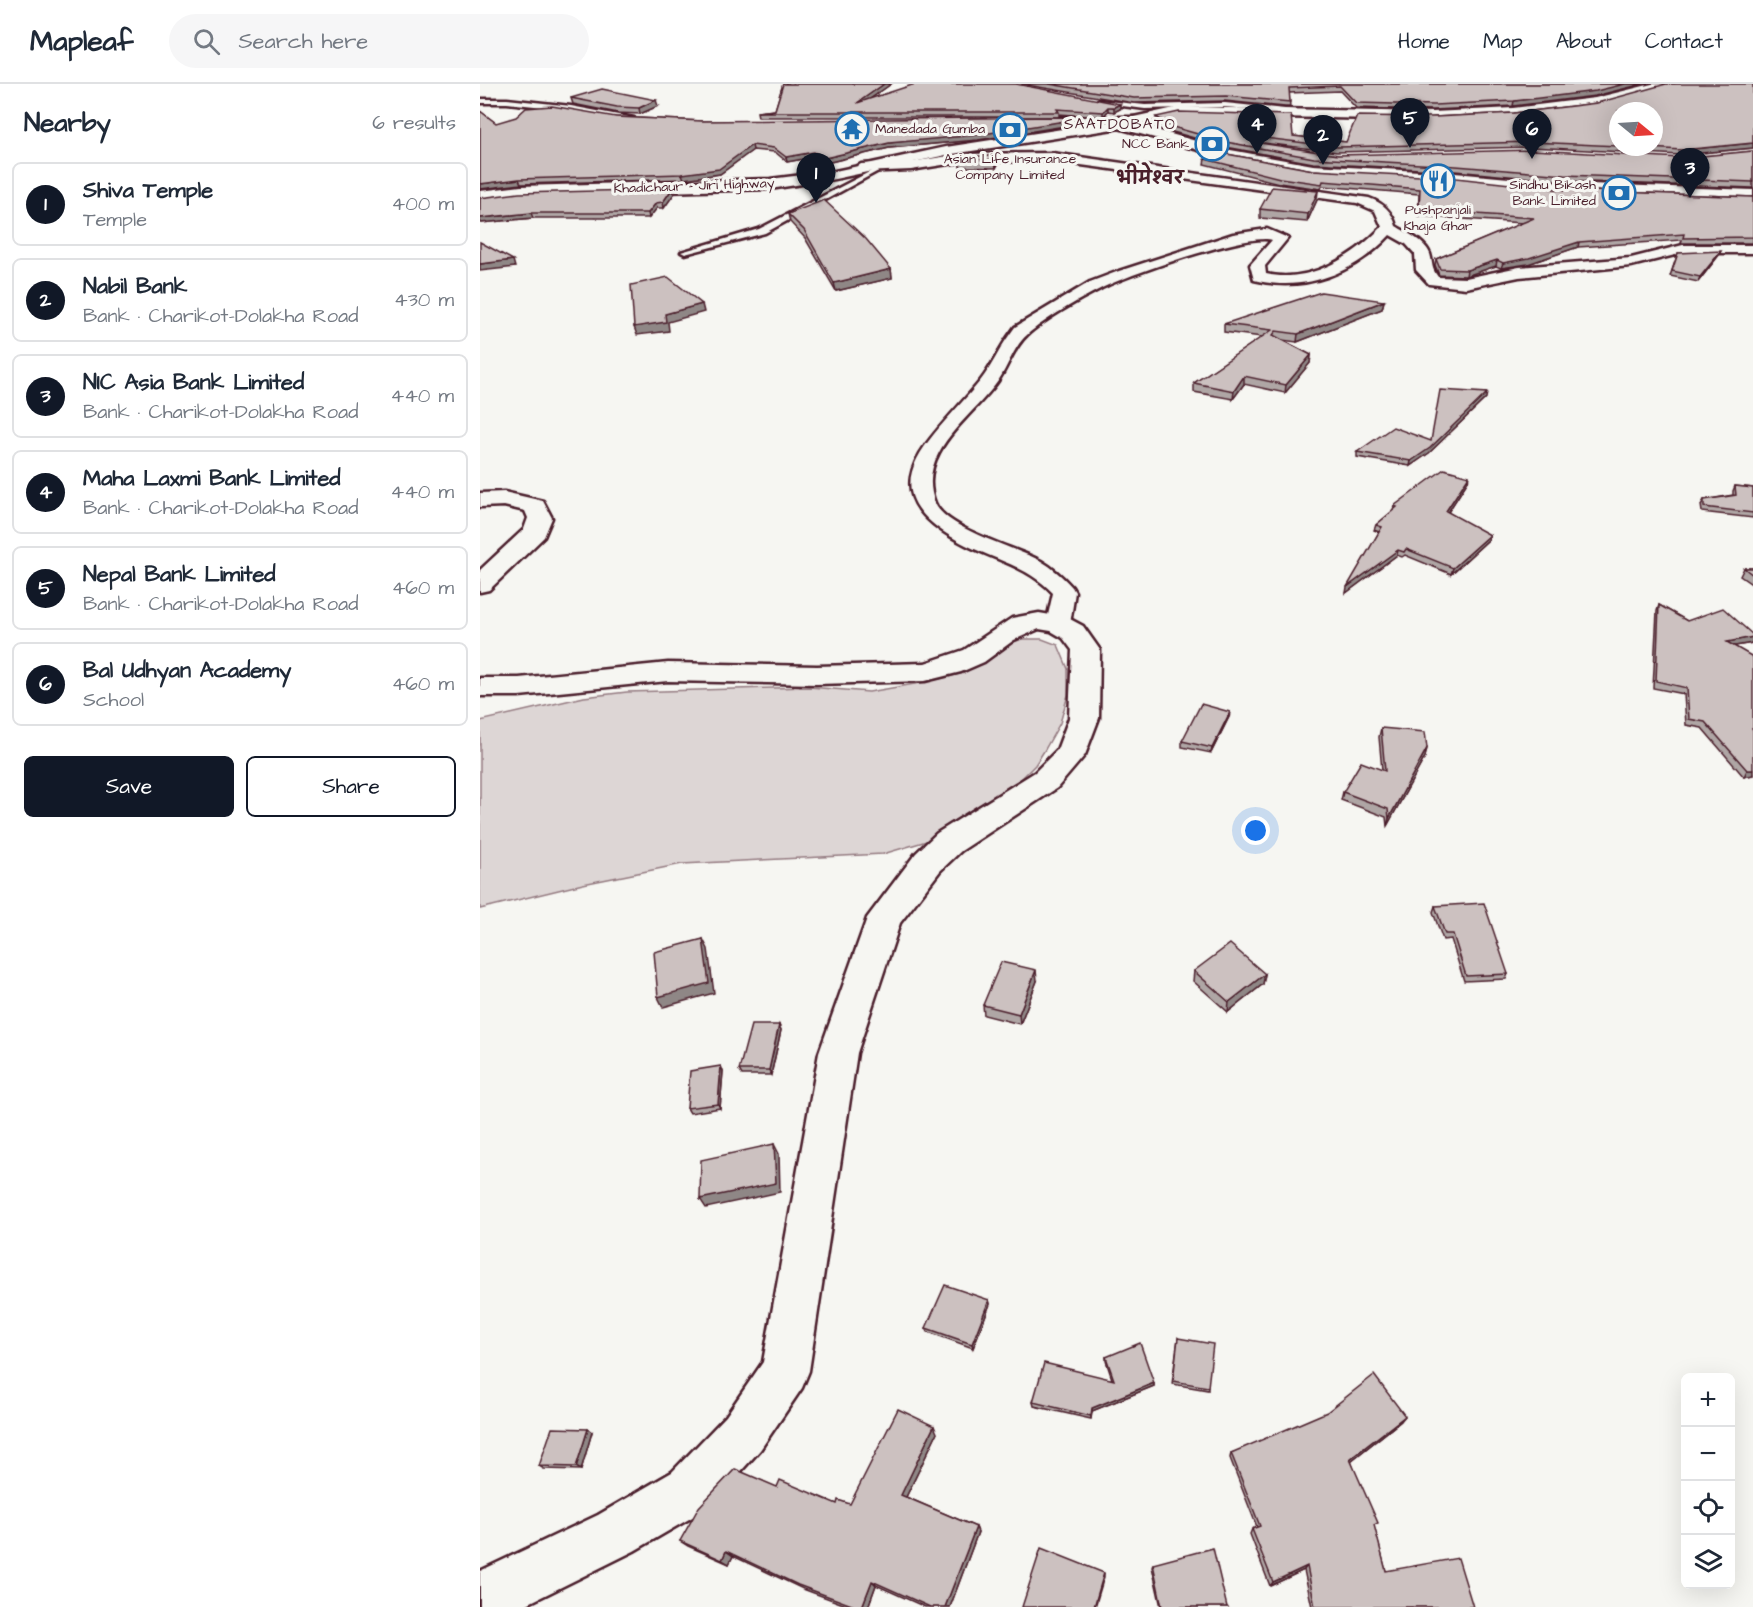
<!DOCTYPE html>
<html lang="en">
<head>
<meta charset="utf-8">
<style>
	:root { --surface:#fff; --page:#f6f6f7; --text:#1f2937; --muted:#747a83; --line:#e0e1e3; --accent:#111827 }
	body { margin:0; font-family:"Architects Daughter","Playpen Sans Deva",sans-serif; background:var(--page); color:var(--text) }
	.controls { position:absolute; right:18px; bottom:18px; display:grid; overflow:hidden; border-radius:9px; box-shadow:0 6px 24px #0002 }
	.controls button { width:54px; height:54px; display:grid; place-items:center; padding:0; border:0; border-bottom:2px solid var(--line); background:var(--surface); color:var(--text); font:30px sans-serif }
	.compass { position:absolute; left:1129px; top:18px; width:54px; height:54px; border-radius:50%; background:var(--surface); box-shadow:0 6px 24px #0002; rotate:108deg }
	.you { position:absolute; left:776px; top:747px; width:21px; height:21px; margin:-15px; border:4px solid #fff; border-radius:50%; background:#1a73e8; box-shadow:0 0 0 9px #1a73e833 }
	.badge { display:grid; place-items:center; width:39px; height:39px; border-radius:50%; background:var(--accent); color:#fff; font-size:20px; font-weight:700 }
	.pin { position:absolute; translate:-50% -50px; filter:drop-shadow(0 2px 3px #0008) }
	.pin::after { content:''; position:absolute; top:32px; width:21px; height:18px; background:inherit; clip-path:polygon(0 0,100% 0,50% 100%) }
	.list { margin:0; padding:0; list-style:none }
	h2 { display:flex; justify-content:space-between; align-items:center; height:78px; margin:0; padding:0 24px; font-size:26px }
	h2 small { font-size:20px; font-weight:400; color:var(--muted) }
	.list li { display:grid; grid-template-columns:39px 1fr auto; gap:18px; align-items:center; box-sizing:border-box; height:84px; margin:0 12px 12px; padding:0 12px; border:2px solid var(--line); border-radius:9px }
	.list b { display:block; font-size:22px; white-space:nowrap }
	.list p { margin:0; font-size:20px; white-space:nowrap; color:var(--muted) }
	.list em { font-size:20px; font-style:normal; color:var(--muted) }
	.actions { display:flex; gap:12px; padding:18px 24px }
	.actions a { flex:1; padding:14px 0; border:2px solid var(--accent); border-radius:9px; text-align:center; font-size:21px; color:var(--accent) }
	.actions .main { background:var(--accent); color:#fff }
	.icon { flex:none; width:33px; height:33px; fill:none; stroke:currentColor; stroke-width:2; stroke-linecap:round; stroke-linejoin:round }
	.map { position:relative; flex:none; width:1273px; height:1523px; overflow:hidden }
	header { display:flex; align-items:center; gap:36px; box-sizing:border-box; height:84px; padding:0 30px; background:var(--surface); border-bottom:2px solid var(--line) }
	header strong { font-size:28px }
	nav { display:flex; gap:33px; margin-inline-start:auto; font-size:21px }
	.search { width:420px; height:54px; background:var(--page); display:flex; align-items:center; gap:15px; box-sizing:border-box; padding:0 21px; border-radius:33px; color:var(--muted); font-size:22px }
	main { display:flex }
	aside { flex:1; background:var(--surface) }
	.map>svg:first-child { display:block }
</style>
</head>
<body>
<header>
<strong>Mapleaf</strong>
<div class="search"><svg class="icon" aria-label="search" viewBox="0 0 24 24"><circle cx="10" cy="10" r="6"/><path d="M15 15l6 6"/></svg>Search here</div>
<nav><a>Home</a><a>Map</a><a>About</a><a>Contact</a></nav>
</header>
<main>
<aside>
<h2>Nearby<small>6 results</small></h2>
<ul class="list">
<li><span class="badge">1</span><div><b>Shiva Temple</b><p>Temple</p></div><em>400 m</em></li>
<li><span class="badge">2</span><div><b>Nabil Bank</b><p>Bank · Charikot-Dolakha Road</p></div><em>430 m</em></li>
<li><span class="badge">3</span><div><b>NIC Asia Bank Limited</b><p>Bank · Charikot-Dolakha Road</p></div><em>440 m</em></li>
<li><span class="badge">4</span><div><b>Maha Laxmi Bank Limited</b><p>Bank · Charikot-Dolakha Road</p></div><em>440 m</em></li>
<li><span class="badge">5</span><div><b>Nepal Bank Limited</b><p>Bank · Charikot-Dolakha Road</p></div><em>460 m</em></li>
<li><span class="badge">6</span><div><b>Bal Udhyan Academy</b><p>School</p></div><em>460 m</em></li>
</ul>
<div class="actions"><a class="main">Save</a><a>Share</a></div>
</aside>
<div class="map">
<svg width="1273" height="1523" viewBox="0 0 1273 1523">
	<rect width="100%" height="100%" fill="#f6f6f2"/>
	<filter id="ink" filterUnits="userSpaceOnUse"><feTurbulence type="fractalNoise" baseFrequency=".0167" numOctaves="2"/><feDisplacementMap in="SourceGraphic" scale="12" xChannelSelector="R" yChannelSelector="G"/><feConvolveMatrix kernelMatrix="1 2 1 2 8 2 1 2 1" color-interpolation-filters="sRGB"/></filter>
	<g filter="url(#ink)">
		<path fill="#ddd6d5" stroke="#947a80" stroke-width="1.5" d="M542 555H562L578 561 588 585V611L580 639 564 667 555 681 529 707 450 756 403 770 202 780 103 800 0 825V637L104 613 147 608 329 603 389 608 446 598 484 589 525 561Z"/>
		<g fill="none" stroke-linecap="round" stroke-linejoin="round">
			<g stroke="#4a1f2b" stroke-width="5">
				<g id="lane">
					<path d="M0 15H27L91 22 154 34 151 36 91 26 27 19H0Z"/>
					<path d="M618 16 665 21 745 19 824 27 821 29 745 23 665 25 620 19Z"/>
					<path d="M565 33H661L664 35 563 36Z"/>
					<path d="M397 84 402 85 285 149 205 170 201 168 279 145Z"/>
				</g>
			</g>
			<g stroke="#4a1f2b" stroke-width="5">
				<path id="street" d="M572 69 889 114C903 119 912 127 916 142 927 149 945 157 950 170 953 180 951 184 958 193L986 194 1039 183 1151 174 1203 161H1273V169H1203L1151 182 1039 193 986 204 949 200 936 186 935 170 926 160 910 151C875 189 825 209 774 196L770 181 792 156C770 148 644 192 620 205 600 215 563 236 547 251 534 262 528 283 518 297 493 333 435 368 455 419 465 445 537 464 561 477 573 484 583 493 592 503L595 508 590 540 586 545H570L566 540 573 509C549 483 516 476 486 461 378 405 452 357 501 296 512 282 519 265 530 250L535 243 610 198 639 187 753 150 787 145 808 154 785 182 786 190C829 200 873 173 902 143L895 127 877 119 572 77 481 78 431 86 381 88 375 84 381 80 431 78 481 70Z"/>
			</g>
			<g stroke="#4a1f2b" stroke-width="5">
				<g id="secondary">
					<path d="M640 36 745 65 833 81 975 89 1083 99 1273 106V116L1083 109 975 97 833 89 744 73 635 43V37Z"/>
					<path d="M24 408 63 417 72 434 64 453 9 506 0 508V486L44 445 48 434 45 427 24 422 0 423V409Z"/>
					<path d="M559 529 588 534 603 542 620 566 619 634 605 671 577 704 481 767 460 787 420 839 377 969 329 1287 322 1304 280 1366 228 1424 154 1467 41 1523H0V1487L118 1431 192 1388 246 1332 283 1278 339 969 387 834 436 769 457 749 555 688 577 666 589 634 592 566 583 554 571 547 559 545 534 556 504 578 481 588 445 597 337 600 188 597 39 612H0V594H39L188 579 337 582 445 579 484 566 532 534Z"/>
				</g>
			</g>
			<g stroke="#4a1f2b" stroke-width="5">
				<path id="primary" d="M1172 0H1193L1115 22 1033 32 953 36 699 31 640 44 466 71 355 95 290 105 41 112 0 117V107L41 102 290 95 355 87 466 63 640 36 699 23 953 28 1033 24 1115 14Z"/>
			</g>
			<use href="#lane" fill="#f6f6f2" fill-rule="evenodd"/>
			<use href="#street" fill="#f6f6f2" fill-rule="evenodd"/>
			<use href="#secondary" fill="#f6f6f2" fill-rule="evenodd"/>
			<use href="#primary" fill="#f6f6f2" fill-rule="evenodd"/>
		</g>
		<g fill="#afa6a5" stroke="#4a1f2b" stroke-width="1.5" fill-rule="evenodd">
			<path d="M303 0H411L391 14 536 0 640 25 634 28 628 27 623 33 579 30V33H278L277 28 295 26Z"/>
			<path d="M541 0H1163L1115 12 1033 22 953 26 876 24 860 7 809 9 810 23H805L745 17 654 19Z"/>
			<path d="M1273 0V64L1200 71 1051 63 857 68 784 59V60L858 71 1202 74 1273 67V104L1083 97 975 87 833 79 746 63 693 48 676 38V33L813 52 866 58 954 33 1034 29ZM1138 27 1174 63H1138Z"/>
			<path d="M91 14 178 22 160 30 138 29 93 20Z"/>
			<path d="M0 27 16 39 136 33 223 37H585V42L498 56 409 64 346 79 335 73 307 78 295 68 273 66 240 90 204 95 41 100 0 105Z"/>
			<path d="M736 68 833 86 1084 106 1273 113V159H1201L1202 156 1098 163 1048 180 1021 184 1016 182 986 192 959 191 955 181 956 175 1043 139 938 132 939 110 842 102 841 105 799 99 724 80 725 75 736 70Z"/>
			<path d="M518 72V80L516 84 480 83 479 75Z"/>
			<path d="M194 110 184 124H177L169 134H53L1 139 0 138V114Z"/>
			<path d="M837 116 827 138 780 134V125Z"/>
			<path d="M308 130 411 185 412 194 356 207 325 154 310 138Z"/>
			<path d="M1198 169 1239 171 1218 198 1190 192Z"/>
			<path d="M904 217 902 225 817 258 802 256 831 271 830 279 805 309 764 300 753 315 714 308V299L782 253 744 248V240Z"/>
			<path d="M1006 314 949 369 930 382 877 373V368L951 357Z"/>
			<path d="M988 397 968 428 1008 456 971 490 925 471 922 473 917 471 866 509 899 448 894 446 896 441 913 427 914 422Z"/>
			<path d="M1255 402 1273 404V434L1222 428 1221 421 1224 416 1253 411V407Z"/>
			<path d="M1264 484H1273V501L1260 492Z"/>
			<path d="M1179 521 1207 537 1273 551V556L1272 559 1254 562 1273 691 1264 693 1222 644 1206 641 1204 610 1173 604 1177 527Z"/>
			<path d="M749 633 731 669 702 663V657Z"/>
			<path d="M901 644 947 664 945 673 907 742 906 733 861 716 863 708 902 686 899 653Z"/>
			<path d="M955 822 1028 890 1026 895 984 897 971 855 963 856 953 828Z"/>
			<path d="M714 887 785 890 783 900 748 928 713 897Z"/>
			<path d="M557 897 540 940 504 931 503 921Z"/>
			<path d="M299 941 301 946 291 991H262L259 986Z"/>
			<path d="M243 987 240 1024 210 1029 207 1024Z"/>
			<path d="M509 1216 510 1220 493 1264 448 1248 446 1244Z"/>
			<path d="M698 1254 728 1303V1306L692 1300Z"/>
			<path d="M626 1273 674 1299V1302L612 1327 611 1335 554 1322 553 1318 632 1295 626 1277Z"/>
			<path d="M921 1337 871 1377 894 1443 906 1487 993 1523H832L824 1486 790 1502 770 1450 772 1445 777 1443 750 1374 751 1369Z"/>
			<path d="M112 1348 101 1386 64 1385 59 1382Z"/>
			<path d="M457 1349 426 1413 496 1443 498 1448 470 1523H445L396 1501 388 1523H371L323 1505 253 1472 249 1480 208 1462 200 1457 297 1403 357 1420H370Z"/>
			<path d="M673 1480 747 1523H681L672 1483Z"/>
		</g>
		<g fill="#8f8786" stroke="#4a1f2b" stroke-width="1.5">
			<path d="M404 0H411L377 24V19Z"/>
			<path d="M1145 0H1163L1115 12 1033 22 1034 17Z"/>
			<path d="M176 16 178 22 160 30 159 24Z"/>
			<path d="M640 20V25L634 28V23Z"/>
			<path d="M628 23V27L623 33V28Z"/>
			<path d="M585 37V42L498 56 409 64 346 79 345 74 409 59Z"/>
			<path d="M1273 59V64L1200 71 1202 66Z"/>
			<path d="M272 61 273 66 240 90 204 95 202 90Z"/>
			<path d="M334 68 335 73 307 78 306 73Z"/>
			<path d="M518 72V80L516 84 515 76Z"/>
			<path d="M39 95 41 100 0 105V100Z"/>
			<path d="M192 105 194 110 184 124 183 118Z"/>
			<path d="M838 107 837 116 827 138 828 130Z"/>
			<path d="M176 119 177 124 169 134 168 129Z"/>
			<path d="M51 129 53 134 1 139 0 136V134Z"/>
			<path d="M1099 158 1098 163 1048 180 1021 184 1023 179Z"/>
			<path d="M1241 167 1239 171 1218 198 1220 193Z"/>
			<path d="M33 176 35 183 0 187V180Z"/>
			<path d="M1017 176 1016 182 986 192 987 186Z"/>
			<path d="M411 185 412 194 356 207 354 199Z"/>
			<path d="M904 217 902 225 817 258 818 250Z"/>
			<path d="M222 220 224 228 188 238 189 247 157 251 154 243 185 230Z"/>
			<path d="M831 271 830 279 805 309 806 301Z"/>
			<path d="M764 292V300L753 315 754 307Z"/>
			<path d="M1007 309 1006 314 949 369 930 382 931 377Z"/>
			<path d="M989 392 988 397 965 433 966 427Z"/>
			<path d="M1010 451 1008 456 971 490 973 484Z"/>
			<path d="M918 466 917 471 866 509 867 503Z"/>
			<path d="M1273 553 1272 559 1244 564 1247 558Z"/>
			<path d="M750 628 749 633 731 669 732 664Z"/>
			<path d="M947 664 945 673 907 742 909 734Z"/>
			<path d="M1267 686H1273V691L1264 693Z"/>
			<path d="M223 855 228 865 234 909 183 923 178 913Z"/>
			<path d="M556 886 557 897 540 940 539 930Z"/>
			<path d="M785 890 783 900 748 928 749 918Z"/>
			<path d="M299 941 301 946 291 991 289 986Z"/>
			<path d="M241 982 243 987 240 1024 238 1020Z"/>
			<path d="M294 1060 299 1070 300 1108 226 1124 220 1115Z"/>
			<path d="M509 1216 510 1220 493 1264 492 1260Z"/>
			<path d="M674 1299V1302L612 1327 611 1335 612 1324Z"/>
			<path d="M925 1332 921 1337 867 1380 870 1375Z"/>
			<path d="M454 1342 457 1349 424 1417 421 1411Z"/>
			<path d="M108 1345 112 1348 101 1386 96 1383Z"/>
			<path d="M496 1443 498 1448 470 1523H465Z"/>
			<path d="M246 1467 253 1472 249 1480 242 1476Z"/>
			<path d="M827 1482 824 1486 790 1502 793 1498Z"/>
			<path d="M624 1489V1493L615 1523H614Z"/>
			<path d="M392 1497 396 1501 388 1523H382Z"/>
		</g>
		<g fill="#ccc1c0" stroke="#4a1f2b" stroke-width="1.5">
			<path d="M303 0H404L377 19 435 0H536L640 20 634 23H628L623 28 577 25 579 28H277L295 26Z"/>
			<path d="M569 0H1145L1116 7 1034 17 954 21 876 19 860 2 809 4 810 18 746 12 654 14Z"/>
			<path d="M1186 0H1273V59L1202 66 1152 63H1174V27H1138V62L1052 58 858 63 785 54 780 59 858 71 1052 66 1202 74 1273 67V98L1085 91 976 82 834 74 746 58 693 43 676 33 699 28 811 31 813 52 866 58 877 32 954 33 1034 29 1117 19Z"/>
			<path d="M122 5 176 16 159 24 137 23 91 14Z"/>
			<path d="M72 22 136 33 223 37 583 33 585 37 497 51 409 59 345 74 334 68 306 73 294 64 272 61 239 85 202 90 39 95 0 100V27L16 39 36 33 46 24Z"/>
			<path d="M736 68 833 86 976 94 1084 106 1273 113V153L1203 154 1204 150 1099 158 1049 174 1023 179 1017 176 987 186 960 185 956 175 1054 134 939 126 940 105 843 97 842 100 800 94 725 75 738 69Z"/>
			<path d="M481 72H518L515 76 479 75Z"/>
			<path d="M792 103 838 107 828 130 780 125Z"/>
			<path d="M192 105 183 118 176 119 168 129H51L0 134V114L39 109Z"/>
			<path d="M344 116 386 155 411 185 354 199 324 146 308 130Z"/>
			<path d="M0 158 33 176 0 180Z"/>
			<path d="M1241 167 1220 193 1192 187 1198 169Z"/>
			<path d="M188 193 222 220 185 230 186 238 154 243 151 201Z"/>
			<path d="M841 208 904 217 818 250 796 247 793 251 831 271 806 301 764 292 754 307 714 299 792 246 744 240Z"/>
			<path d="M960 306 1007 309 950 364 931 377 877 368 913 343 951 357Z"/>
			<path d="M964 385 989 392 966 427 1010 451 973 484 926 465 924 468 918 466 867 503 902 443 896 441 917 423 914 422Z"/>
			<path d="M1255 402 1273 404V429L1224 423V416L1256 411Z"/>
			<path d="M1264 484H1273V491Z"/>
			<path d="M1179 521 1207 537 1243 524 1273 551V553L1247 558 1273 573V644H1272L1273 646V686H1267L1225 638 1209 635 1207 604 1176 597Z"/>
			<path d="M721 620 750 628 732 664 702 657Z"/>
			<path d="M901 644 945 648 947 664 909 734 908 725 863 708 881 678 905 687Z"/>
			<path d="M1004 819 1028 890 986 892 973 850H965L955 822Z"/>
			<path d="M223 855 229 899 178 913 174 868Z"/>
			<path d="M750 860 785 890 749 918 714 887Z"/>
			<path d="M521 878 556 886 539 930 503 921Z"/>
			<path d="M271 941H299L289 986H259Z"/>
			<path d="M241 982 238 1020 207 1024 210 987Z"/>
			<path d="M294 1060 296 1099 220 1115 221 1076Z"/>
			<path d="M465 1201 509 1216 492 1260 446 1244Z"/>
			<path d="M698 1254 733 1260 728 1303 693 1297Z"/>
			<path d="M660 1259 674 1299 612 1324 611 1332 553 1318 564 1279 634 1296 626 1273Z"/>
			<path d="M894 1291 925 1332 870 1375 898 1439 894 1441 906 1487 978 1474 993 1523H835L827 1482 793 1498 772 1445 780 1442 751 1369 847 1328Z"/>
			<path d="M418 1325 454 1342 421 1411 496 1443 465 1523H450L392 1497 382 1523H377L318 1501 246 1467 242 1476 200 1457 219 1423 255 1385 297 1403 300 1396 357 1420 358 1416 370 1420Z"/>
			<path d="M72 1344 108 1345 96 1383 59 1382Z"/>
			<path d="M561 1464 624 1489 614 1523H542Z"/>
			<path d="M733 1464 747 1523H682L673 1480Z"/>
		</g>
	</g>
	<defs>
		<g id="temple-ring" transform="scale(1.725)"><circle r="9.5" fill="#f6f6f2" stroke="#1f6fb2" stroke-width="1.5"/><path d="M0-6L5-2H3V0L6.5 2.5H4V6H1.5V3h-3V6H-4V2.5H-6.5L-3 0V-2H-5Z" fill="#1f6fb2"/></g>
		<g id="bank-ring" transform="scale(1.725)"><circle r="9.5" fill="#f6f6f2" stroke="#1f6fb2" stroke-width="1.5"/><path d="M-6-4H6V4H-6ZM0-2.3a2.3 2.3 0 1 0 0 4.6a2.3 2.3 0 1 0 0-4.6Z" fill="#1f6fb2"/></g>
		<g id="restaurant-ring" transform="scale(1.725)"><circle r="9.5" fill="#f6f6f2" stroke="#1f6fb2" stroke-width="1.5"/><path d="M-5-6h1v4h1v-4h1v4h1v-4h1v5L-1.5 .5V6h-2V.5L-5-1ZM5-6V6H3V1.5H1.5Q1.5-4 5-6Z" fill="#1f6fb2"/></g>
	</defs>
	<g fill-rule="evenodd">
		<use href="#temple-ring" x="372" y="45"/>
		<use href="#bank-ring" x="530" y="46"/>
		<use href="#bank-ring" x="732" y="60"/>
		<use href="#restaurant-ring" x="958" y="97"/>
		<use href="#bank-ring" x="1139" y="109"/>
	</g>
	<g text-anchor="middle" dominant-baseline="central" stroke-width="6" stroke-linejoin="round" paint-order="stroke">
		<g font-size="14" fill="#4a1f2b" stroke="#f6f6f2" text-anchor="end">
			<text x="395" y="45" text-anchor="start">Manedada Gumba</text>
			<text x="709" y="60">NCC Bank</text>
			<text x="530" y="75" text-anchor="middle">Asian Life Insurance<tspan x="530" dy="16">Company Limited</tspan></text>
			<text x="1116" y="101">Sindhu Bikash<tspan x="1116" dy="16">Bank Limited</tspan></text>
			<text x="958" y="126" text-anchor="middle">Pushpanjali<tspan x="958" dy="16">Khaja Ghar</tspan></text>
		</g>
		<g font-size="14" fill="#4a1f2b" stroke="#f6f6f2">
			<text transform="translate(214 102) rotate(-2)">Khadichaur - Jiri Highway</text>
		</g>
		<g font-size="15" letter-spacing="1.5" fill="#4a1f2b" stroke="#f6f6f2">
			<text x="640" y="40">SAATDOBATO</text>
		</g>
		<g font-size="18" font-weight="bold" fill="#4a1f2b" stroke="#f6f6f2">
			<text x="670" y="94">भीमेश्वर</text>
		</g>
	</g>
</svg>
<div class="controls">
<button>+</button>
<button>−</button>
<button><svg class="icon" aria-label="locate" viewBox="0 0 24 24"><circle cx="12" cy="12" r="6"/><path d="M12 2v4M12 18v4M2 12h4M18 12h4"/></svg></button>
<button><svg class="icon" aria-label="layers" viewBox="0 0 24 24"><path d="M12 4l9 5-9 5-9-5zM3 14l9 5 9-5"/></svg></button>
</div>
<svg class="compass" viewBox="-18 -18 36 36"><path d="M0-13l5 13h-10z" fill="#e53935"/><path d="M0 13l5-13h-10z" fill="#747a83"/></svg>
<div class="you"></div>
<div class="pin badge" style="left:336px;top:119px">1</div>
<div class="pin badge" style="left:843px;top:81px">2</div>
<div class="pin badge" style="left:1210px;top:114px">3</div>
<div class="pin badge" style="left:777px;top:70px">4</div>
<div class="pin badge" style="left:930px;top:64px">5</div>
<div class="pin badge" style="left:1052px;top:75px">6</div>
</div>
</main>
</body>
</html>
